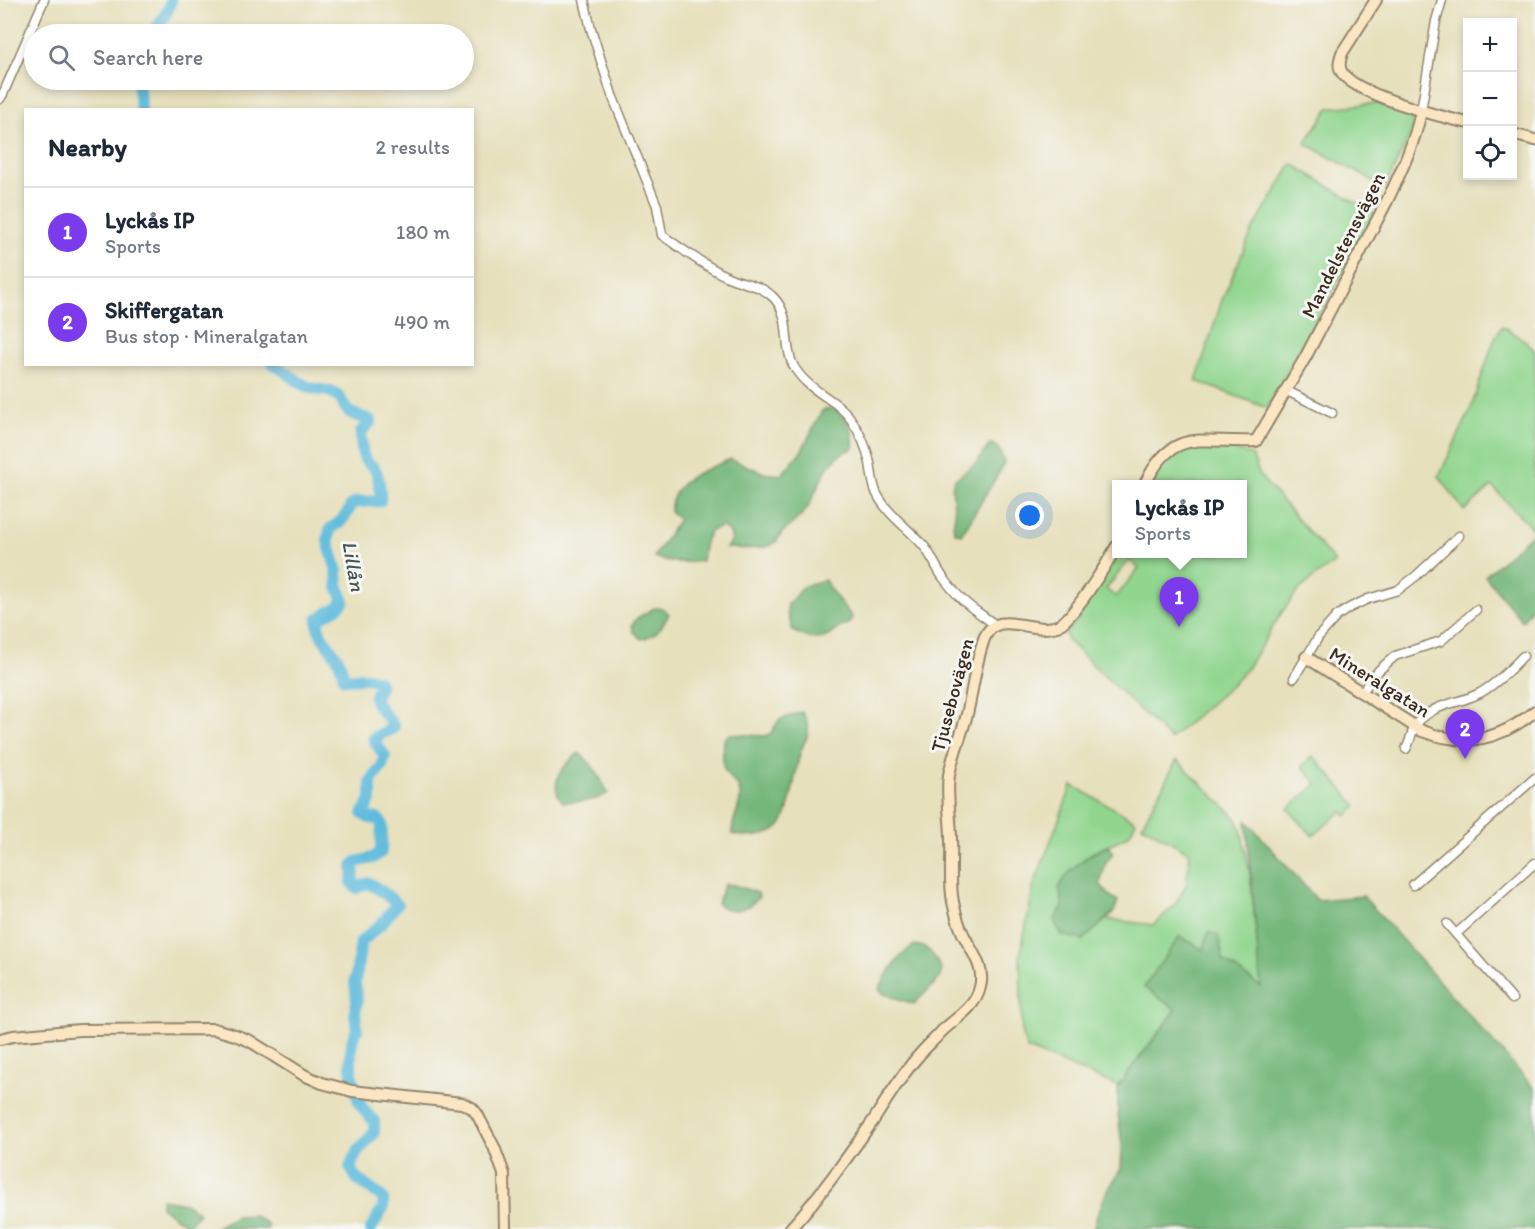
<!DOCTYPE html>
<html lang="en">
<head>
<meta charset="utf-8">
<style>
	:root { --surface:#fff; --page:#f2f2f3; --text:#1f2937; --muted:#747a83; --line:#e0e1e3; --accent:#7c3aed }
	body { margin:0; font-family:Itim,sans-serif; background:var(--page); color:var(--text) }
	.controls { position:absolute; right:18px; top:18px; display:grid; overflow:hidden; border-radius:0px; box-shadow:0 3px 9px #0003 }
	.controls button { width:54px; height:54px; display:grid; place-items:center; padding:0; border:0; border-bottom:2px solid var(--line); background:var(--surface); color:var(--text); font:30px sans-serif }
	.you { position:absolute; left:1030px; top:516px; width:21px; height:21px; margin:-15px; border:4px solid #fff; border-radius:50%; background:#1a73e8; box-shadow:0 0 0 9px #1a73e833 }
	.badge { display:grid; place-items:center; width:39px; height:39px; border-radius:50%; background:var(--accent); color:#fff; font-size:20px; font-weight:700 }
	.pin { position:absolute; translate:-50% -50px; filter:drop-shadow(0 2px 3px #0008) }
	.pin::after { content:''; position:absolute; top:32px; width:21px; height:18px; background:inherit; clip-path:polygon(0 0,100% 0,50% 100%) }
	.popup { position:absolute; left:1112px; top:480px; width:135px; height:78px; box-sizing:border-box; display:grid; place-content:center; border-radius:0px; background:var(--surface); filter:drop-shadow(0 2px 4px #0005); font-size:20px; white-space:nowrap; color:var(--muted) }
	.popup b { font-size:22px; color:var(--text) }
	.popup::after { content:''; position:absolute; left:50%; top:100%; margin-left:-12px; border:12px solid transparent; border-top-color:var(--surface) }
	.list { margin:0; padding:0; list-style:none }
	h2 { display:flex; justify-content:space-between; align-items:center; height:78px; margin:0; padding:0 24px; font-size:26px }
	h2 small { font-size:20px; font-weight:400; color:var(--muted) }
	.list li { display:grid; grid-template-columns:39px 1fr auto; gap:18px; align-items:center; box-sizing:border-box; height:90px; padding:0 24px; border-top:2px solid var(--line) }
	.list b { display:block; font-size:22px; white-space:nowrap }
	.list p { margin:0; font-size:20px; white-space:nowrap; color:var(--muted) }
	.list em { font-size:20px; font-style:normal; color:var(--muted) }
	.icon { flex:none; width:33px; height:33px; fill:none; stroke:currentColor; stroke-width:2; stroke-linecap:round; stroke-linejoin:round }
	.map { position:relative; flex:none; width:1535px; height:1229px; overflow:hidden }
	.search { position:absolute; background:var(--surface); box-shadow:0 3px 9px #0003; left:24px; top:24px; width:450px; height:66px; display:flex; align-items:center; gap:15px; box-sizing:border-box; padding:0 21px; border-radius:33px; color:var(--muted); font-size:22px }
	.panel { position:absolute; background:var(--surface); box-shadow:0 3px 9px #0003; left:24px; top:108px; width:450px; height:258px; border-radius:0px }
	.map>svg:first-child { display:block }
</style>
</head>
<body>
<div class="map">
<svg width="1535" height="1229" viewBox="0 0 1535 1229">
	<rect width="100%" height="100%" fill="#f6f6f2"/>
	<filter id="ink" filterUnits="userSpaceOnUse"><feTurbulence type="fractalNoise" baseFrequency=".0167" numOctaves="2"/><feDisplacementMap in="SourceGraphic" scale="12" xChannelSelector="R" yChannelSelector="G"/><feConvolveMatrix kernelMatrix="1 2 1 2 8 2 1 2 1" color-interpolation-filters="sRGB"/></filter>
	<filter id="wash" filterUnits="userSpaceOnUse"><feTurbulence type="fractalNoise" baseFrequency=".008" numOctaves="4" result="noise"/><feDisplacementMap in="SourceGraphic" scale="24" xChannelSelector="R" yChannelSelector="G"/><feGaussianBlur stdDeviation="1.35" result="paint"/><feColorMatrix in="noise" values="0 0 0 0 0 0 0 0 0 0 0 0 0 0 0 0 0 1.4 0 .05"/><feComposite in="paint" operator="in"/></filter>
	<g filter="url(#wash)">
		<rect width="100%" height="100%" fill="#e7e0bc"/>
		<g fill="#91d68f" stroke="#668056" stroke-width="1.5" fill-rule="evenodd">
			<path d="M1378 103 1411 115 1413 129 1385 188 1305 143 1329 108Z"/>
			<path d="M1292 164 1375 214 1267 408 1196 381 1222 300 1252 231Z"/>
			<path d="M1502 326 1526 341 1535 351V532L1492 486 1464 511 1439 476 1470 411 1494 340Z"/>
			<path d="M1206 447 1230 449 1252 455 1260 476 1335 562 1317 575 1298 591 1282 612 1248 667 1232 685 1170 739 1066 639V632L1079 618 1118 554H1242V484H1152L1165 462 1184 450ZM1129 560 1139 568 1116 597 1106 589Z"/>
			<path d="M1313 756 1357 806 1346 816 1342 811 1313 836 1288 809 1317 784 1302 766Z"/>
			<path d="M1177 760 1236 818 1241 829 1250 875 1262 988 1224 961 1205 950 1176 1010 1118 1086 1027 1049 1022 1035 1020 956 1034 885 1072 785 1136 821 1129 835 1090 854 1083 940 1107 919 1153 925 1174 906 1186 885 1190 853 1142 825Z"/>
		</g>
		<g fill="#74b77a" stroke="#58704c" stroke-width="1.5">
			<path d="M832 408C849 420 855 428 853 449 824 456 820 489 806 510 799 519 790 525 782 533 777 540 778 542 769 546 758 550 738 548 726 548L732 541 730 533 723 527C702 529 705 547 702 561 686 563 669 563 654 557L679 519 670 512C673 477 703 471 731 459L764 473 781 475 802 450 822 411Z"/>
			<path d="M990 444H992L998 448 1004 461 1003 466 965 529 961 534 955 532 953 526 955 515 952 488 954 480 977 462Z"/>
			<path d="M1534 532 1535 604 1522 621 1485 576Z"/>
			<path d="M825 580 830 589 852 617 849 623C839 626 836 631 828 636 816 642 804 637 793 631L787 612 788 604 804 586Z"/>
			<path d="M654 608H662L669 614C661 628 658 635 641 639L633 631 632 625 637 618Z"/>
			<path d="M802 712C806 717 809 726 808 733 807 739 803 745 801 750 795 769 791 813 780 826 770 838 746 838 732 834 731 819 742 807 740 792 738 782 730 780 726 773 720 764 724 749 724 739L730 734 765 736 771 733 779 720Z"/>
			<path d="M579 753C593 763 600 778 608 793 596 802 578 802 563 802 547 785 563 765 579 753Z"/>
			<path d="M1246 820 1317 900 1363 896 1535 1089V1229H1094L1095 1221 1106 1193 1121 1169 1122 1147 1118 1114V1086L1176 1010 1144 987 1180 936 1204 950 1208 932 1218 935 1224 961 1261 987Z"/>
			<path d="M1109 845 1113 853 1106 862 1100 884 1109 895 1118 901 1114 912 1083 940 1062 935 1054 921 1063 906 1059 887C1072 865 1086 856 1109 845Z"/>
			<path d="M725 884 734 885 758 893 759 897C748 910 732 915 717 904L722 890Z"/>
			<path d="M914 945C930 945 935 958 942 970L939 979 914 1004 884 994 879 989C887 973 898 956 914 945Z"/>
			<path d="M161 1199 185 1203 199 1213 188 1226 161 1207Z"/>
			<path d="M253 1215 267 1224 268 1229H213L236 1216Z"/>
		</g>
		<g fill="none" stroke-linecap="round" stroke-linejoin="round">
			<g stroke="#5ebbdc" stroke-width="12">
				<path d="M153 34 168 10 171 0"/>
				<path d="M138 80 141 110"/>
				<path d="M273 364C287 371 295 381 308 387 317 391 328 389 335 394 344 399 342 407 349 412 356 416 364 417 371 421L361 432C361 441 361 454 366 461 368 464 372 465 374 468 379 474 381 493 380 501L357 502 351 505 348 512 341 521 330 529 328 541 337 571 338 587 344 601 338 607 318 619C316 635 331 647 338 659 341 665 343 672 344 679L368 678 378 681 380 687C378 690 376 693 375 696 373 706 390 718 394 727 389 732 380 733 374 738L376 744 385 756 382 766 371 781V799L363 814 369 818 378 819 382 823 381 852 373 858 356 862 353 866 354 873 352 882 356 888 369 883 383 892 397 904 381 924 361 942 355 982 357 1001 355 1013 357 1030C345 1047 352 1090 362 1107 365 1112 370 1117 374 1121V1133C364 1144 355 1153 350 1167L357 1179 383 1198V1208L371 1229"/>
			</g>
		</g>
	</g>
	<g filter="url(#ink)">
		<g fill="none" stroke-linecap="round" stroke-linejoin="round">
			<g stroke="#91856d" stroke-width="11">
				<g id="street">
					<path d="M584 0 591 29 612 95 657 206 662 235C683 250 705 266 728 277 743 284 760 284 773 297 793 317 782 343 793 365 808 393 838 398 852 421 860 433 867 449 870 463 872 473 872 484 877 494 887 514 908 528 923 545 931 554 935 566 942 576 949 585 957 596 966 603 975 611 985 617 995 625"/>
					<path d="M0 99 3 94 44 0"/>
					<path d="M1421 111 1436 21 1442 0"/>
					<path d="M1285 390 1332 413"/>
					<path d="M1294 678 1319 636 1337 616 1349 608 1368 599 1398 590 1416 576 1459 536"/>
					<path d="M1361 693 1379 670 1395 656 1441 641 1476 610"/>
					<path d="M1406 749C1411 741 1411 730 1417 723 1436 702 1457 705 1480 693 1496 684 1510 670 1523 656"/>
					<path d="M1413 885 1535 778"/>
					<path d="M1447 924 1512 999"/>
					<path d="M1456 934 1535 863"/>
				</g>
			</g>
			<g stroke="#91856d" stroke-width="14">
				<g id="secondary">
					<path d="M1376 0 1342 53C1340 59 1338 65 1341 71 1352 94 1442 117 1468 123"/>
					<path d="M1512 134 1535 140"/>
					<path d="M1145 484C1173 425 1203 444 1256 441L1305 358 1387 201C1401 172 1415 142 1421 111"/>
					<path d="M1306 657 1422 731C1466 747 1499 741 1535 711"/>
					<path d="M0 1039 13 1036 80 1030 214 1029 235 1035 250 1041 304 1075 322 1083 352 1091 462 1103 472 1108 477 1114 494 1147 504 1174 505 1229"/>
					<path d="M790 1229C820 1196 847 1158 873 1121 888 1098 901 1075 920 1054 927 1046 935 1039 942 1031 956 1018 976 1007 980 987 986 965 968 948 961 929 957 920 955 911 953 902 949 882 952 860 951 839 951 818 946 796 949 775 953 753 963 732 968 710 973 687 976 661 984 639 996 607 1032 635 1057 626 1071 622 1108 562 1116 547"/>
				</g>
			</g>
			<use href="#street" stroke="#fff" stroke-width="8"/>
			<use href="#secondary" stroke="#fbe6c4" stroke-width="10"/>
		</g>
	</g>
	<g text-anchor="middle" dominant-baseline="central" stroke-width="6" stroke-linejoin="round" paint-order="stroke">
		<g font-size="20" fill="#3b2a1e" stroke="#f6f6f2">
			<text transform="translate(1343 245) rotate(-63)">Mandelstensvägen</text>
			<text transform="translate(1380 682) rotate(32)">Mineralgatan</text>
			<text transform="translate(952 695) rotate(-75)">Tjusebovägen</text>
		</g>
		<g font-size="21" font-style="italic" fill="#465657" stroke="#f6f6f2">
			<text transform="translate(354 566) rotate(80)">Lillån</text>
		</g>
	</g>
</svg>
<div class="controls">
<button>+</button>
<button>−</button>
<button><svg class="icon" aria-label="locate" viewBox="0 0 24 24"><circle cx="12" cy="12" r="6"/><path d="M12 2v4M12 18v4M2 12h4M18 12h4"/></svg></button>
</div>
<div class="you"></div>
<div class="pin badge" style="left:1179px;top:627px">1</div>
<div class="popup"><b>Lyckås IP</b>Sports</div>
<div class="pin badge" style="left:1465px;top:759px">2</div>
<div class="search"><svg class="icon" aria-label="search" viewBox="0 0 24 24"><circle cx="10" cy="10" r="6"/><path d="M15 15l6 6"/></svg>Search here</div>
<section class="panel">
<h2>Nearby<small>2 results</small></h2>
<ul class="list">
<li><span class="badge">1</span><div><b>Lyckås IP</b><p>Sports</p></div><em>180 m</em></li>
<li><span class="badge">2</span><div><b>Skiffergatan</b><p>Bus stop · Mineralgatan</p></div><em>490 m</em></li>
</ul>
</section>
</div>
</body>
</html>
